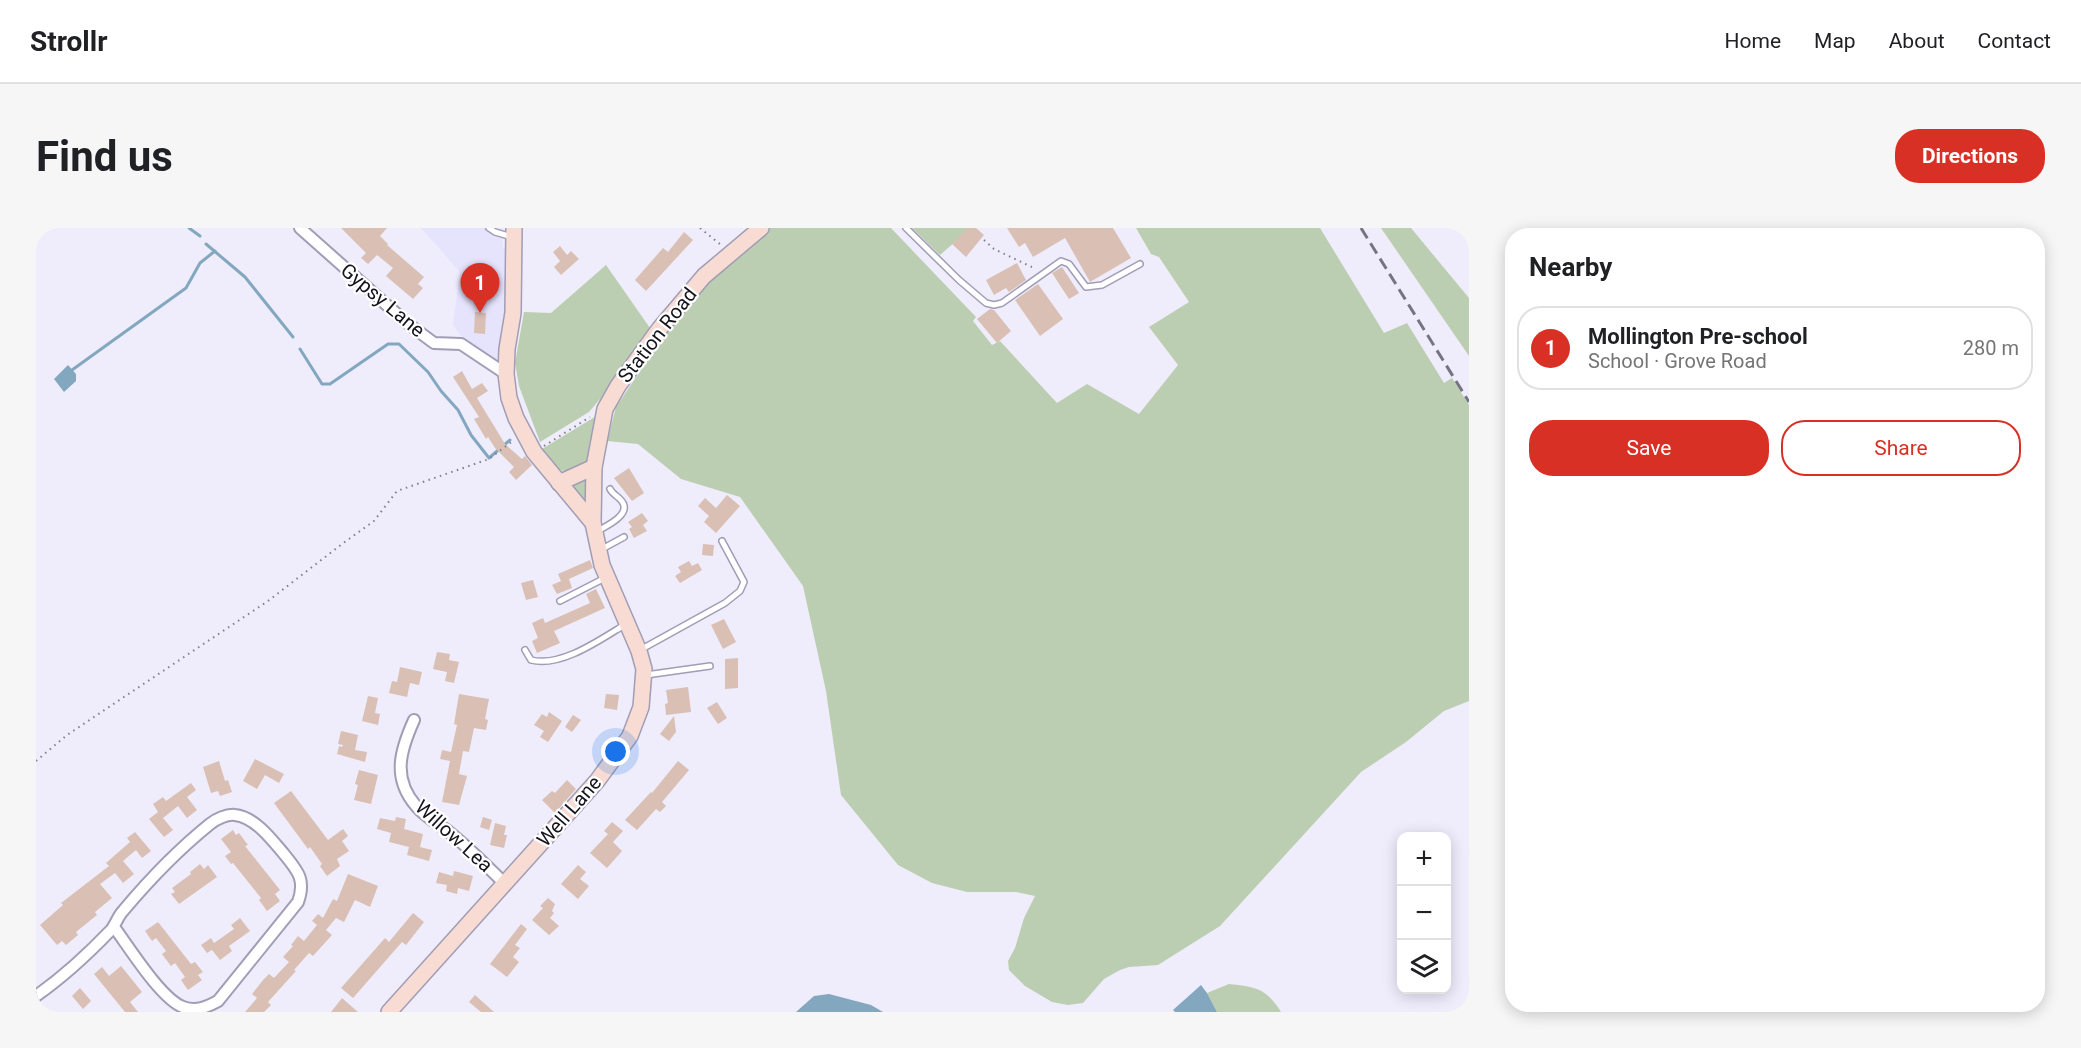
<!DOCTYPE html>
<html lang="en">
<head>
<meta charset="utf-8">
<style>
	:root { --surface:#fff; --page:#f6f6f6; --text:#202124; --muted:#757577; --line:#e0e0e0; --accent:#d93025 }
	body { margin:0; font-family:Roboto,sans-serif; background:var(--page); color:var(--text) }
	.controls { position:absolute; right:18px; bottom:18px; display:grid; overflow:hidden; border-radius:12px; box-shadow:0 3px 15px #0003 }
	.controls button { width:54px; height:54px; display:grid; place-items:center; padding:0; border:0; border-bottom:2px solid var(--line); background:var(--surface); color:var(--text); font:30px sans-serif }
	.you { position:absolute; left:580px; top:524px; width:21px; height:21px; margin:-15px; border:4px solid #fff; border-radius:50%; background:#1a73e8; box-shadow:0 0 0 9px #1a73e833 }
	.badge { display:grid; place-items:center; width:39px; height:39px; border-radius:50%; background:var(--accent); color:#fff; font-size:20px; font-weight:700 }
	.pin { position:absolute; translate:-50% -50px; filter:drop-shadow(0 2px 3px #0008) }
	.pin::after { content:''; position:absolute; top:32px; width:21px; height:18px; background:inherit; clip-path:polygon(0 0,100% 0,50% 100%) }
	.list { margin:0; padding:0; list-style:none }
	h2 { display:flex; justify-content:space-between; align-items:center; height:78px; margin:0; padding:0 24px; font-size:26px }
	h2 small { font-size:20px; font-weight:400; color:var(--muted) }
	.list li { display:grid; grid-template-columns:39px 1fr auto; gap:18px; align-items:center; box-sizing:border-box; height:84px; margin:0 12px 12px; padding:0 12px; border:2px solid var(--line); border-radius:24px }
	.list b { display:block; font-size:22px; white-space:nowrap }
	.list p { margin:0; font-size:20px; white-space:nowrap; color:var(--muted) }
	.list em { font-size:20px; font-style:normal; color:var(--muted) }
	.actions { display:flex; gap:12px; padding:18px 24px }
	.actions a { flex:1; padding:14px 0; border:2px solid var(--accent); border-radius:24px; text-align:center; font-size:21px; color:var(--accent) }
	.actions .main { background:var(--accent); color:#fff }
	.icon { flex:none; width:33px; height:33px; fill:none; stroke:currentColor; stroke-width:2; stroke-linecap:round; stroke-linejoin:round }
	.map { position:relative; flex:none; width:1433px; height:784px; overflow:hidden; border-radius:24px }
	header { display:flex; align-items:center; gap:36px; box-sizing:border-box; height:84px; padding:0 30px; background:var(--surface); border-bottom:2px solid var(--line) }
	header strong { font-size:28px }
	nav { display:flex; gap:33px; margin-inline-start:auto; font-size:21px }
	.intro { display:flex; align-items:center; justify-content:space-between; box-sizing:border-box; height:144px; padding:0 36px }
	h1 { margin:0; font-size:42px }
	.button { padding:15px 27px; border-radius:24px; background:var(--accent); color:#fff; font-size:21px; font-weight:700 }
	main { display:flex; gap:36px; padding:0 36px }
	aside { flex:1; background:var(--surface); border-radius:24px; box-shadow:0 3px 15px #0003 }
	.map>svg:first-child { display:block }
</style>
</head>
<body>
<header>
<strong>Strollr</strong>
<nav><a>Home</a><a>Map</a><a>About</a><a>Contact</a></nav>
</header>
<div class="intro"><h1>Find us</h1><a class="button">Directions</a></div>
<main>
<div class="map">
<svg width="1433" height="784" viewBox="0 0 1433 784">
	<rect width="100%" height="100%" fill="#efedfc"/>
	<path fill="#e6e3fd" d="M385 0H466L467 19 470 22 472 60 465 125 461 131 458 132 426 109 417 97 424 44Z"/>
	<g fill="#bcceb2">
		<path d="M733 0H855L940 89 937 93 956 117 964 113 1021 175 1051 156 1103 186 1142 137 1113 99 1153 74 1123 29 1115 26 1100 0H1284L1348 105 1371 95 1408 155 1416 150 1433 177V473L1408 483 1370 514 1325 544 1184 698 1122 737 1093 739 1084 742 1068 751 1047 775 1032 777 1016 774 989 758 973 742 972 733 979 720 988 690 999 668 980 664H931L896 655 862 637 805 567 790 463 767 358 704 269 645 251 602 216 571 213 580 179 643 85 703 24Z"/>
		<path d="M876 0H935L904 27Z"/>
		<path d="M1345 0H1375L1433 70V128Z"/>
		<path d="M570 37 614 100 570 164 553 184 504 214 483 158 479 135 488 84 515 85Z"/>
		<path d="M562 187 552 230 548 236 530 244 522 241 506 221Z"/>
		<path d="M551 251 549 274 536 257Z"/>
		<path d="M1193 756C1220 759 1230 760 1245 784H1181L1171 765Z"/>
	</g>
	<g fill="#83a7bf">
		<path d="M32 137 40 146V153L28 164 18 151Z"/>
		<path d="M1165 757 1171 765 1181 784H1139L1137 782Z"/>
		<path d="M793 766 835 777 847 784H760L778 768Z"/>
	</g>
	<g fill="none" stroke-linecap="round" stroke-linejoin="round">
		<g stroke="#83a7bf" stroke-width="3">
			<path d="M153 0 164 8"/>
			<path d="M170 16 209 49 257 109"/>
			<path d="M264 121 286 156H294L352 116H363L392 144 405 163 422 182 435 207 453 230 474 212"/>
			<path d="M36 142 150 60 164 35 179 23"/>
		</g>
	</g>
	<g fill="#dabfb4">
		<path d="M305 0H351L344 8 352 16 351 17 388 49 382 56 387 60 377 71 350 48 357 40 341 27 332 36 325 30 330 25Z"/>
		<path d="M932 0H940L948 7 930 29 916 16Z"/>
		<path d="M971 0H1077L1095 30 1054 54 1029 10 997 29 989 15 983 19Z"/>
		<path d="M648 4 657 12 610 63 599 52 627 20 632 24Z"/>
		<path d="M524 18 531 27 535 23 543 31 525 47 518 39 524 33 517 24Z"/>
		<path d="M981 35 990 52 973 64 970 60 958 67 950 52Z"/>
		<path d="M1026 39 1043 65 1033 71 1016 45Z"/>
		<path d="M1002 56 1027 91 1004 108 979 72Z"/>
		<path d="M954 81 958 82 975 103 961 115 941 91Z"/>
		<path d="M439 84 450 85 449 106 438 105Z"/>
		<path d="M426 143 436 161 446 155 452 163 441 170 469 216 486 231 489 228 496 237 480 252 473 244 478 239 459 220 452 209 450 211 438 191 443 189 417 149Z"/>
		<path d="M593 240 608 265 596 273 578 250Z"/>
		<path d="M691 267 704 278 680 305 668 294 673 288 662 278 669 270 680 280Z"/>
		<path d="M606 285 612 293 607 297 611 303 598 310 593 301 596 299 592 294Z"/>
		<path d="M667 316 678 317 677 328 666 327Z"/>
		<path d="M554 332 557 340 533 351 536 360 521 366 516 357 525 353 522 346Z"/>
		<path d="M653 333 656 338 662 335 666 342 644 355 639 348 645 344 642 339Z"/>
		<path d="M497 352 502 369 490 372 485 355Z"/>
		<path d="M560 361 569 380 518 403 524 415 501 425 496 413 502 410 496 395 507 390 509 395 554 375 550 366Z"/>
		<path d="M688 391 700 414 687 421 675 397Z"/>
		<path d="M401 424 414 426 413 432 423 434 418 455 409 453 411 444 397 441Z"/>
		<path d="M702 430V460L689 461V431Z"/>
		<path d="M364 439 386 444 383 457 374 455 371 469 353 465 356 453 361 454Z"/>
		<path d="M652 459 655 484 630 487 629 476 632 475 630 462Z"/>
		<path d="M423 466 453 471 449 491 452 492 450 502 438 500 433 524 427 523 423 546 431 548 423 577 406 574 414 533 404 531 406 522 415 524 421 497 418 496Z"/>
		<path d="M570 466 583 467 581 482 568 480Z"/>
		<path d="M332 468 342 470 339 485 344 486 342 497 326 493Z"/>
		<path d="M681 474 691 490 682 496 671 480Z"/>
		<path d="M513 484 526 493 512 514 504 509 508 503 498 497 506 486 511 489Z"/>
		<path d="M537 487 545 492 536 504 529 499Z"/>
		<path d="M638 488 640 504 633 513 624 506Z"/>
		<path d="M305 503 322 507 319 522 331 524 329 534 301 526 303 518 306 519 307 517 302 516Z"/>
		<path d="M219 531 248 546 243 555 229 547 221 561 207 553Z"/>
		<path d="M183 533 189 553 192 552 196 564 184 568 182 563 175 565 167 539Z"/>
		<path d="M642 533 653 542 626 574 630 578 624 584 620 581 601 602 589 592 615 564 616 565Z"/>
		<path d="M323 542 342 547 335 576 318 572 322 557 319 556Z"/>
		<path d="M531 552 540 561 519 585 506 572 516 563 519 565Z"/>
		<path d="M155 555 160 562 151 569 161 582 151 590 142 578 127 590 137 602 128 609 113 591 122 584 117 576 127 569 130 573Z"/>
		<path d="M255 563 292 612 307 601 312 608 306 613 313 623 301 631 304 638 291 648 284 638 286 636 274 619 272 621 238 575Z"/>
		<path d="M360 589 370 591 368 601 387 606 384 619 396 622 393 633 371 627 373 619 353 614 355 605 341 601 344 590 359 593Z"/>
		<path d="M447 589 456 592 453 602 444 599Z"/>
		<path d="M576 594 587 603 577 614 586 623 571 640 554 625 572 606 568 603Z"/>
		<path d="M459 595 470 598 468 607H471L468 620 454 617Z"/>
		<path d="M197 602 200 607 203 605 212 617 209 618 244 662 239 666 244 673 231 683 223 672 225 670 197 635 195 636 189 628 195 624 185 611Z"/>
		<path d="M99 604 115 623 106 630 100 622 87 633 98 646 87 655 79 645 64 656 76 670 59 684 61 687 40 704 42 707 30 717 26 713 21 717 4 697 27 677 25 675 73 638 70 635 94 614 91 610Z"/>
		<path d="M164 636 168 641 172 637 181 649 143 676 135 666 139 664 136 660 155 646 154 644Z"/>
		<path d="M542 637 550 644 544 651 553 658 542 671 525 656Z"/>
		<path d="M418 643 437 648 433 663 422 660 421 666 410 663 411 657 400 655 403 644 417 648Z"/>
		<path d="M312 646 342 658 334 679 319 672 308 694 300 690 290 702 296 707 277 728 273 725 258 742 260 743 232 774 235 777 228 784H209L221 770 216 766 227 752 233 746 238 750 253 734 247 729 257 718 255 717 262 708 268 713 281 697 276 693 282 686 287 690 297 671 301 673Z"/>
		<path d="M512 670 519 676 516 683 518 685 514 690 523 698 513 707 496 692 507 680 504 678Z"/>
		<path d="M377 685 388 694 370 717 366 714 317 770 305 760 349 710 353 714Z"/>
		<path d="M204 690 214 703 193 718 196 723 184 732 176 722 171 725 165 717 175 710 178 715 198 701 195 697Z"/>
		<path d="M122 694 155 736 159 734 167 744 162 747 166 752 152 762 145 752 149 749 139 735 135 738 126 726 130 723 120 710 116 713 109 703Z"/>
		<path d="M485 696 491 701 479 717 484 720 477 729 483 734 471 749 454 736Z"/>
		<path d="M85 738 106 764 94 774 102 784H89L58 746 66 739 73 748Z"/>
		<path d="M44 760 55 773 47 781 36 768Z"/>
		<path d="M439 767 458 784H445L433 774Z"/>
		<path d="M306 770 322 784H295Z"/>
	</g>
	<g fill="none" stroke-linecap="round" stroke-linejoin="round">
		<g stroke="#a09db5" stroke-width="8">
			<g id="lane">
				<path d="M453 0 459 4 476 9"/>
				<path d="M870 0 923 52 950 75 958 77 966 75 1025 33 1033 36 1050 59 1066 57 1104 36"/>
				<path d="M560 304C568 299 594 288 587 275 584 269 577 267 574 261"/>
				<path d="M566 321 588 309"/>
				<path d="M524 373 569 350"/>
				<path d="M489 422 495 432C525 440 565 411 590 396"/>
				<path d="M604 422 689 375 704 363 708 354 686 313"/>
				<path d="M610 447 674 438"/>
			</g>
		</g>
		<g stroke="#a09db5" stroke-width="14">
			<g id="street">
				<path d="M264 0 371 95 398 115 425 116 470 146"/>
				<path d="M378 492C364 523 356 550 380 578 389 589 403 596 413 604 433 620 450 637 468 655"/>
				<path d="M0 768C27 749 52 726 75 702 80 696 82 688 87 683 113 652 143 621 174 596 180 591 191 586 199 587 219 589 236 612 248 626 262 643 270 652 262 674L182 773C171 779 160 784 147 779 125 771 93 719 78 699"/>
			</g>
		</g>
		<g stroke="#a09db5" stroke-width="18">
			<g id="secondary">
				<path d="M478 0 477 85 471 121 470 146 473 170 480 190 498 224 557 295"/>
				<path d="M523 255 558 239"/>
				<path d="M353 784 561 553 594 508 605 479 608 441 603 423 566 337 557 295 558 239 569 181 582 158 624 100 668 48 725 0"/>
			</g>
		</g>
		<g stroke="#807e8a" stroke-width="2" stroke-dasharray="1.5 4.5" stroke-linecap="butt">
			<path d="M664 0 685 17"/>
			<path d="M948 12 958 21 1000 41"/>
			<path d="M508 218 554 189"/>
			<path d="M0 533 31 507 232 373 306 316 338 293 361 263 453 231 478 212"/>
		</g>
		<use href="#lane" stroke="#fff" stroke-width="5"/>
		<use href="#street" stroke="#fff" stroke-width="10"/>
		<use href="#secondary" stroke="#f8dcd4" stroke-width="15"/>
		<path stroke="#767480" stroke-width="3" stroke-dasharray="12 6" stroke-linecap="butt" d="M1325 0 1433 174"/>
	</g>
	<g text-anchor="middle" dominant-baseline="central" stroke-width="4.5" stroke-linejoin="round" paint-order="stroke">
		<g font-size="20" fill="#15131c" stroke="#fff">
			<text transform="translate(347 72) rotate(40)">Gypsy Lane</text>
			<text transform="translate(621 107) rotate(-52)">Station Road</text>
			<text transform="translate(533 583) rotate(-49)">Well Lane</text>
			<text transform="translate(418 608) rotate(42)">Willow Lea</text>
		</g>
	</g>
</svg>
<div class="controls">
<button>+</button>
<button>−</button>
<button><svg class="icon" aria-label="layers" viewBox="0 0 24 24"><path d="M12 4l9 5-9 5-9-5zM3 14l9 5 9-5"/></svg></button>
</div>
<div class="you"></div>
<div class="pin badge" style="left:444px;top:85px">1</div>
</div>
<aside>
<h2>Nearby<small></small></h2>
<ul class="list">
<li><span class="badge">1</span><div><b>Mollington Pre-school</b><p>School · Grove Road</p></div><em>280 m</em></li>
</ul>
<div class="actions"><a class="main">Save</a><a>Share</a></div>
</aside>
</main>
</body>
</html>
